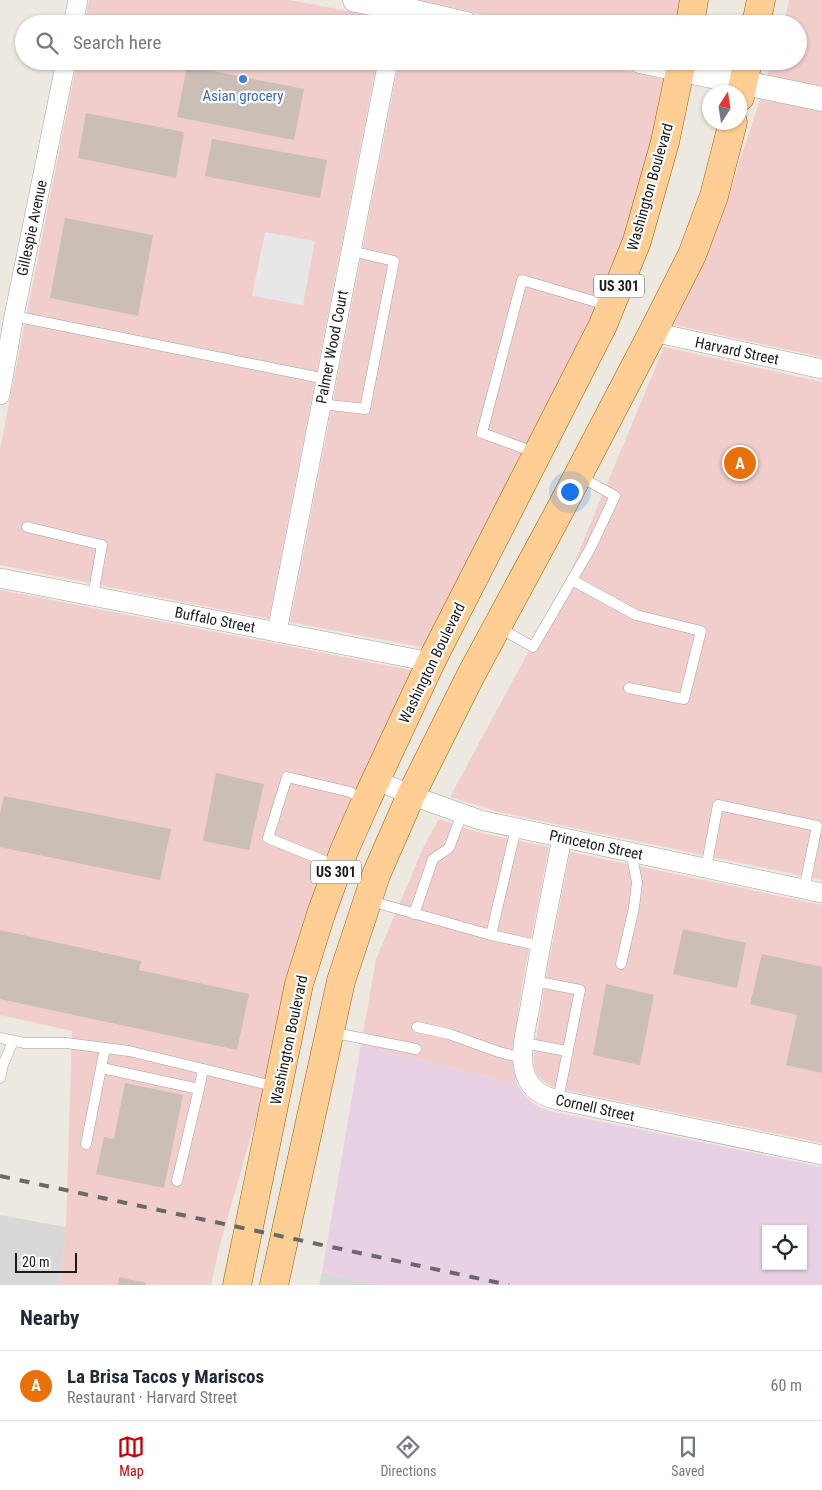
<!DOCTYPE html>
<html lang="en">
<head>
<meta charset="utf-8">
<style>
	:root { --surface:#fff; --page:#f6f6f7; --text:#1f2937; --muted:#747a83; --line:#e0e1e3; --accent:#c70005 }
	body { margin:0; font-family:"Roboto Condensed",sans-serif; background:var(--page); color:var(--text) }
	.controls { position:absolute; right:15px; bottom:15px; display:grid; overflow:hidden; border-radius:0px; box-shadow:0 1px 4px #0004 }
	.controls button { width:45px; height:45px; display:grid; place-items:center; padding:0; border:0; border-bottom:1px solid var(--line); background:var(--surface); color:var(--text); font:25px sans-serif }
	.compass { position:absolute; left:702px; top:85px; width:45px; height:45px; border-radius:50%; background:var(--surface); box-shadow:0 1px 4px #0004; rotate:12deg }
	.scale { position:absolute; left:15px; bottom:12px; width:62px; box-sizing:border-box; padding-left:5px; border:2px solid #1b1b1b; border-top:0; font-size:14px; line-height:18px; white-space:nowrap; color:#1b1b1b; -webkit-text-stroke:4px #fff; paint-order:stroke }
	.you { position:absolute; left:569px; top:491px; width:18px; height:18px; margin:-12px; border:4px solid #fff; border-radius:50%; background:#1a73e8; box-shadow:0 0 0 8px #1a73e833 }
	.badge { display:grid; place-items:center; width:32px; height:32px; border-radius:50%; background:var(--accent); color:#fff; font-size:16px; font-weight:700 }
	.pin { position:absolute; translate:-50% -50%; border:2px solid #fff; box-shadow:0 1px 5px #0006 }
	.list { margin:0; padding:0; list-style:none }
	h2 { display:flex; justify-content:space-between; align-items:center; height:65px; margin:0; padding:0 20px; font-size:21px }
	h2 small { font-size:16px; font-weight:400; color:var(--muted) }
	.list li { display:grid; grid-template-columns:32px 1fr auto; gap:15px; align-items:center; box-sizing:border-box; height:70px; padding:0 20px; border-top:1px solid var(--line) }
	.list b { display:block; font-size:19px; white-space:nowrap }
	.list p { margin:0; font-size:16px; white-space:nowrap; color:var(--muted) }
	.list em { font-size:16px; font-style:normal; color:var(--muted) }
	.icon { flex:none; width:28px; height:28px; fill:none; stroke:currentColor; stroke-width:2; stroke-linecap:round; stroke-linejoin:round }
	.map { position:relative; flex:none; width:822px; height:1285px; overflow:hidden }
	.search { position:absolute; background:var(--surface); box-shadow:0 1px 4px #0004; left:15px; right:15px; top:15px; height:55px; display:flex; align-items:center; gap:12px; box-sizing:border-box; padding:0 18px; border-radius:28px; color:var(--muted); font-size:19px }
	.sheet { height:135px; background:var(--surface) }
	nav { display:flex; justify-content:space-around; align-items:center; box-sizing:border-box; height:70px; border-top:1px solid var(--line); background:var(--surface); font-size:14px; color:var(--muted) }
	nav a { display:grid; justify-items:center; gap:2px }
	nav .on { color:var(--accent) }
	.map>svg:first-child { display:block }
</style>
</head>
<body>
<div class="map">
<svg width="822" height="1285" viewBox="0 0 822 1285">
	<rect width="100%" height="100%" fill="#eee9e0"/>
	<g fill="#d9d8d8">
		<path d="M0 1215 66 1227 60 1285H0Z"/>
		<path d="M322 1272 377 1285H319Z"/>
	</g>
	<g fill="#f1cdcc">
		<path d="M89 0H289L385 18 384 24H85Z"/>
		<path d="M419 0H683L679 24H524Z"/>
		<path d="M789 0H822V87L767 76 772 61H798V24H784Z"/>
		<path d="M77 61H377L269 619 0 565V449Z"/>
		<path d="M399 61H583L667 80 627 236 597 310 426 648 290 622Z"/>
		<path d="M760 99 822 111V357L674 325 719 225Z"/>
		<path d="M664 347 822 382V880L499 812 450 797 567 580Z"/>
		<path d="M0 590 415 671 274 1055 219 1248 211 1285H60L66 1227 72 1031 0 1015Z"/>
		<path d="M439 819 477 832 549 847 523 980 514 1042 513 1068 517 1084 361 1045 376 959 423 848Z"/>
		<path d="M570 852 822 905V1143L560 1089 549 1085 540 1078 537 1075 534 1065 535 1045 545 983Z"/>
	</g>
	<path fill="#e8d1e4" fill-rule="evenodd" d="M361 1045 517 1084 524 1095 534 1104 541 1108 554 1112 822 1167V1285H377L322 1272ZM766 1229H803V1266H766Z"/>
	<path fill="#e7e7e7" d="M265 232 315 241 303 305 252 296Z"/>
	<g fill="#cabeb6">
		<path d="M187 66 304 89 294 140 177 117Z"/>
		<path d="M86 113 184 132 176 178 78 158Z"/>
		<path d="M212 139 327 160 320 198 205 176Z"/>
		<path d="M65 218 153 235 138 316 50 298Z"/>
		<path d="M216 773 264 784 249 850 203 841Z"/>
		<path d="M4 796 171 829 160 880 0 847V814Z"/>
		<path d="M683 929 746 943 737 988 673 974Z"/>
		<path d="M0 930 141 961 139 970 249 994 237 1050 0 999Z"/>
		<path d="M762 954 822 967V1073L786 1065 797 1015 750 1004Z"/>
		<path d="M606 984 654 995 640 1065 593 1055Z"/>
		<path d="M125 1083 183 1095 164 1188 96 1174 104 1137 114 1139Z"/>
		<path d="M119 1277 146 1283V1285H118Z"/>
	</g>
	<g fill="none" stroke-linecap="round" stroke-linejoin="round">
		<g stroke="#a2a2a2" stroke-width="11">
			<g id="service">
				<path d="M14 316 326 379"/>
				<path d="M321 404 365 409 394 261 351 251"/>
				<path d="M537 453 482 433 522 280 610 306"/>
				<path d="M27 527 102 545 93 596"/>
				<path d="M572 580 636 615 701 631 684 699 629 688"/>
				<path d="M498 627 533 647 590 549 615 496 579 476"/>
				<path d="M337 866 268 838 287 777 350 792 364 800"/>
				<path d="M706 868 718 805 817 826 804 889"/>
				<path d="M370 901 491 935 516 828"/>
				<path d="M414 914 433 859 449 848 462 814"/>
				<path d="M491 935 541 946"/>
				<path d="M621 964 634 908 637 882 631 852"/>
				<path d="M534 981 580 990 558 1100"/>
				<path d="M417 1027 449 1034 499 1052 523 1058"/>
				<path d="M330 1032 416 1049"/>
				<path d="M0 1038 25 1043H66L129 1051 277 1087"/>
				<path d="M524 1043 567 1051"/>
				<path d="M102 1068 199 1089 177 1181"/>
				<path d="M0 1078 3 1065 13 1041"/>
				<path d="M199 1089 203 1069"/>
				<path d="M86 1144 105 1048"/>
			</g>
		</g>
		<g stroke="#a2a2a2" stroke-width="20">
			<g id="minor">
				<path d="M73 24 78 0"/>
				<path d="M653 332 822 369"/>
				<path d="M0 395 14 316 66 61"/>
				<path d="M0 578 431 662"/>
				<path d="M277 632 388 61"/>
				<path d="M375 780 427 801 480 820 822 893"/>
				<path d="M562 838C551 894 539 951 530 1007 526 1029 518 1055 526 1076 531 1090 544 1097 558 1100L822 1155"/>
			</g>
		</g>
		<g stroke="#a2a2a2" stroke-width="25">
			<g id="tertiary">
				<path d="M355 0 398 8 466 24"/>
				<path d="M640 61 822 99"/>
			</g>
		</g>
		<g stroke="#935e00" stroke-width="29">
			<g id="primary">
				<path d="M690 24 694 0"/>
				<path d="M756 24 761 0"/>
				<path d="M740 97 748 61"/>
				<path d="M237 1285 299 984 321 914 344 851 366 801 431 662 603 325 637 241 665 142 682 61"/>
				<path d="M274 1285 341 981 376 875 411 795 471 675 560 510 653 332 692 255 714 196 733 122"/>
			</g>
		</g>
		<use href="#service" stroke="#fff" stroke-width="10"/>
		<use href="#minor" stroke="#fff" stroke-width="19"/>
		<use href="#tertiary" stroke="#fff" stroke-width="24"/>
		<use href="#primary" stroke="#ffce94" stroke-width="28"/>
		<path stroke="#696969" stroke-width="4" stroke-dasharray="10 10" stroke-linecap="butt" d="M0 1176 509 1285"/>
	</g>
	<circle fill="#3f7fe0" stroke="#fff" stroke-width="2" cx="243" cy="79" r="5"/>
	<g text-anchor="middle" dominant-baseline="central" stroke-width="4.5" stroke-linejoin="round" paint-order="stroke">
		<g fill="#fff" stroke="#5f5f5f" stroke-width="1">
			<rect x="594" y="274.5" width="50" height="23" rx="4"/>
			<rect x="311" y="860.5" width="50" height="23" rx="4"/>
		</g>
		<g font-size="14" font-weight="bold" fill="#1b1b1b">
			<text x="619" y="286">US 301</text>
			<text x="336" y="872">US 301</text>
		</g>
		<g font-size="15" fill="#366cbe" stroke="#fff">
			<text x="243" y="96">Asian grocery</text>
		</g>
		<g font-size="15" fill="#1b1b1b" stroke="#fff">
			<text transform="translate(650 187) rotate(-74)">Washington Boulevard</text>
			<text transform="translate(32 228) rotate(-78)">Gillespie Avenue</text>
			<text transform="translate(332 347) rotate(-79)">Palmer Wood Court</text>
			<text transform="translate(737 351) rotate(12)">Harvard Street</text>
			<text transform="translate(215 620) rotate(11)">Buffalo Street</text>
			<text transform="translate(432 663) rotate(-64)">Washington Boulevard</text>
			<text transform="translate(596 845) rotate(12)">Princeton Street</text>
			<text transform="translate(289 1040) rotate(-78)">Washington Boulevard</text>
			<text transform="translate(595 1108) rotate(12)">Cornell Street</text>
		</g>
	</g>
</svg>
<div class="controls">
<button><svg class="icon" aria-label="locate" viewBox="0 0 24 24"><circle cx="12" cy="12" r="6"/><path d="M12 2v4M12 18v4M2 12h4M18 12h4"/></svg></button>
</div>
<svg class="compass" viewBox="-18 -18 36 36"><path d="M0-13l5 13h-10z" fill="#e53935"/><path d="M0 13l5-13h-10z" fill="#747a83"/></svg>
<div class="scale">20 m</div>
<div class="you"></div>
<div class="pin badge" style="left:740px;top:463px;background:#e8710a">A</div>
<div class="search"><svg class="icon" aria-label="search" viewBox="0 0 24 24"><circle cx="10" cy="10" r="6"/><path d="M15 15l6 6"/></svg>Search here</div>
</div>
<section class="sheet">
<h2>Nearby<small></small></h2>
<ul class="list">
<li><span class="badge" style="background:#e8710a">A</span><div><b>La Brisa Tacos y Mariscos</b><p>Restaurant · Harvard Street</p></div><em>60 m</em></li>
</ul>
</section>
<nav>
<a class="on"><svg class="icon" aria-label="map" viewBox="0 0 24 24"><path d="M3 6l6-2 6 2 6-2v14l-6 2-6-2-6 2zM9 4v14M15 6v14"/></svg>Map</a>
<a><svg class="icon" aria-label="directions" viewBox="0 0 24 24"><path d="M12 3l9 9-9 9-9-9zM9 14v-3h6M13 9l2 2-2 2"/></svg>Directions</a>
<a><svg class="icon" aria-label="saved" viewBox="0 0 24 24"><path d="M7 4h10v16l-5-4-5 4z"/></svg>Saved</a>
</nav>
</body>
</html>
